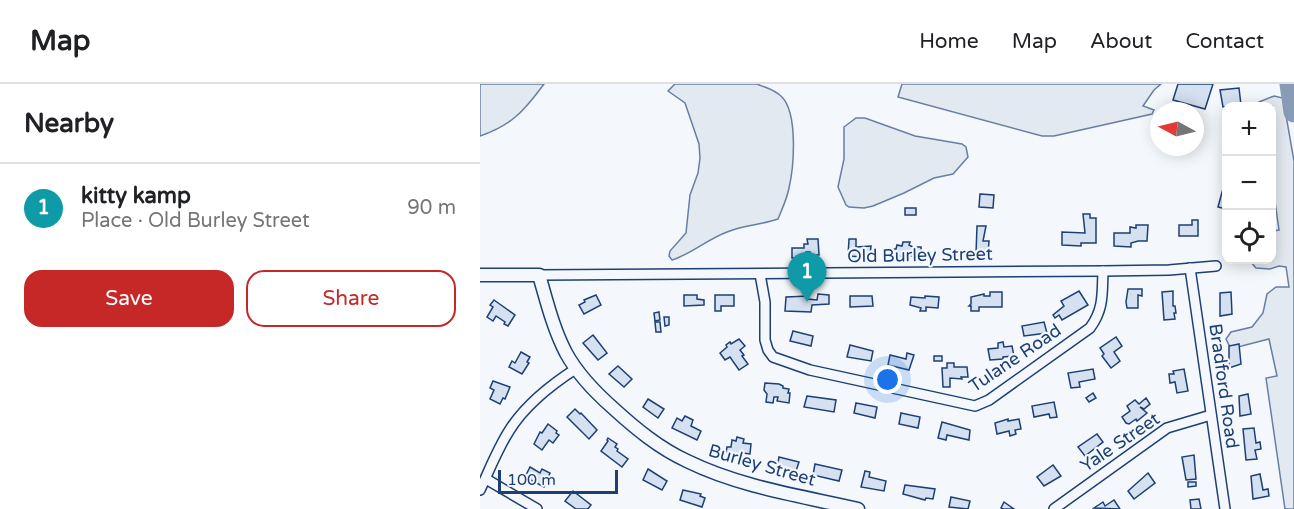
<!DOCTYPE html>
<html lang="en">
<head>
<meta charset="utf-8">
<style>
	:root { --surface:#fff; --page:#f2f2f2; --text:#202124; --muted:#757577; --line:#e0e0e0; --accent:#c62828 }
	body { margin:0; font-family:"Varela Round",sans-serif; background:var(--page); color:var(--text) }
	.controls { position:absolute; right:18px; top:18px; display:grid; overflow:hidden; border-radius:12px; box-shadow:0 3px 15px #0003 }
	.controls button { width:54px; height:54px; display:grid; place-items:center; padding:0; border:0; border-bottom:2px solid var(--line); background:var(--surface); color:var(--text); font:30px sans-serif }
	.compass { position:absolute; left:670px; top:18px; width:54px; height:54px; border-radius:50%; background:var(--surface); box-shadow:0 3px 15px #0003; rotate:277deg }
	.scale { position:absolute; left:18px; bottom:15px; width:120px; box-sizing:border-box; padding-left:6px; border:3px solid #1d3f73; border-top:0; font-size:16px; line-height:21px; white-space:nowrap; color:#1d3f73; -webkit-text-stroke:4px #f4f7fb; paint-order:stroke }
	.you { position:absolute; left:408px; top:296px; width:21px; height:21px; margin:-15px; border:4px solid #fff; border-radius:50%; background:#1a73e8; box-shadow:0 0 0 9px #1a73e833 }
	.badge { display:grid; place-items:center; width:39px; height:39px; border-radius:50%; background:var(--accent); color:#fff; font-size:20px; font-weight:700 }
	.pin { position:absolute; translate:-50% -50px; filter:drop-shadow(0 2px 3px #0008) }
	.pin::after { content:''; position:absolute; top:32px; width:21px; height:18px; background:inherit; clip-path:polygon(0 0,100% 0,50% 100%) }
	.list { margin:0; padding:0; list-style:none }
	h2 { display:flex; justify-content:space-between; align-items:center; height:78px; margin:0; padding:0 24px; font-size:26px }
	h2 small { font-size:20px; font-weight:400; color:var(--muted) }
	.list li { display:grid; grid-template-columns:39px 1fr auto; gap:18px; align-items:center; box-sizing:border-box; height:90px; padding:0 24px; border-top:2px solid var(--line) }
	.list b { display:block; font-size:22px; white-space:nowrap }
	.list p { margin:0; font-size:20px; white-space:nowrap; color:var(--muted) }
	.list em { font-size:20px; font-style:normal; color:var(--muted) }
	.actions { display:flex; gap:12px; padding:18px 24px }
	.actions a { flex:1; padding:14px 0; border:2px solid var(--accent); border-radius:18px; text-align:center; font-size:21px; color:var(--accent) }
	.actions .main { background:var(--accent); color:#fff }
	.icon { flex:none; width:33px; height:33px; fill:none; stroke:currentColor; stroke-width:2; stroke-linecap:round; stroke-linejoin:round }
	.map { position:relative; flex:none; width:814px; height:425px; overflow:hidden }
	header { display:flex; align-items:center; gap:36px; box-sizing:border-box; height:84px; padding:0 30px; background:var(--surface); border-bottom:2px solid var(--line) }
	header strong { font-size:28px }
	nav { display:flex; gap:33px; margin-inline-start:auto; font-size:21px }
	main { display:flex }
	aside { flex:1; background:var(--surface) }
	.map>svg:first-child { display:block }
</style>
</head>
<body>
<header>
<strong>Map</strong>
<nav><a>Home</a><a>Map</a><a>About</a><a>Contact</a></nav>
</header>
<main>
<aside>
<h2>Nearby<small></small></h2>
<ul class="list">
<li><span class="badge" style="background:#0f9aa8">1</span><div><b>kitty kamp</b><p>Place · Old Burley Street</p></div><em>90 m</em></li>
</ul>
<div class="actions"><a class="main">Save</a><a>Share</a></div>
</aside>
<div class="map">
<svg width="814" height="425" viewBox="0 0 814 425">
	<rect width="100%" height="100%" fill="#f4f7fb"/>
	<g fill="#e3e9f0" stroke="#687fa3" stroke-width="1.5">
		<path d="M0 0H64C44 27 32 41 0 52Z"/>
		<path d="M195 0H277C286 4 294 5 302 13 318 30 314 82 309 104 307 115 302 125 298 135 281 141 263 141 247 148 228 155 209 171 192 176L189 172 190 167 206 149 210 111 218 89 220 74 219 60 205 19 188 7Z"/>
		<path d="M422 0H681L674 6 663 22 674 26 672 30 574 52H562L418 13Z"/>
		<path d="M794 12 803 14 814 77V425H805L786 294 797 292 789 255 754 264 749 261 746 255 751 248 772 243 783 229 787 210 796 203H809L806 183 799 182 790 185 776 184 770 177V176H792V147L799 146 792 96V22H780L779 18Z"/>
		<path d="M376 34H385L435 52 482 60 486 63 488 73 473 90 454 94 424 109 393 122 384 124 369 123 366 121 358 103 364 75V43Z"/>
	</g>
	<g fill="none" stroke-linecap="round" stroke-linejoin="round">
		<path stroke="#889bb7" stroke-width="21" d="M810 0 814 28"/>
	</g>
	<g fill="#d5e0f0" stroke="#1d3f73" stroke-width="1.5">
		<path d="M698 0H733L725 25 693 16Z"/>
		<path d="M759 4 761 21 743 23 740 6Z"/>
		<path d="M744 101 746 102V125L738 123Z"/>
		<path d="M500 110 514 111 513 124 499 123Z"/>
		<rect x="425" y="124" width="11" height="7"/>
		<path d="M603 130H610V134H616V159H601V162L582 161V148L605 149Z"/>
		<path d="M712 136H718V152H699V141H712Z"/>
		<path d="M656 141H668L667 157H658L651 159V163L634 162V149H650V143L656 144Z"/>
		<path d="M497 142H506L503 157H509L508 170H496Z"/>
		<path d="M327 155H338L339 171H330V168H326V174H312V164H324V160H328Z"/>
		<path d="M369 155H376V163L391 162 390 171H383V173L368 172Z"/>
		<path d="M423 158H430L429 161 433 163H441V172H413L414 165H416L417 161 422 162Z"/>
		<path d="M648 205H662V212L658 211V224H647L646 218Z"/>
		<path d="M599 207 608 221 582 236 579 231 575 234 573 231 584 222 581 217Z"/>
		<path d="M693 207V222H695L696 229H694L695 235 684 236 682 208Z"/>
		<path d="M510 208H522V223H499V227H491V222H489L491 220V213L504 210V212H510Z"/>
		<path d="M751 208 752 230 740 232V209Z"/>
		<path d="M338 210 349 211V220L332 221 331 228 305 227 306 213 328 212V215L337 216Z"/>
		<path d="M116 211 121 221 104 230 99 221 105 218 104 216Z"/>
		<path d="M204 211H217V215L224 216V221L204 222Z"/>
		<path d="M235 211H254V222H241V227H235Z"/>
		<path d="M370 212H392L393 222 370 223Z"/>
		<path d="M445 212 459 213 458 224 446 223V227H440L441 224 430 221 431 213 445 214Z"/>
		<path d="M14 216 35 231 28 242 24 240 25 238 16 232 13 237 7 233 13 223 10 221Z"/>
		<path d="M179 228 180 236 175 237 174 229Z"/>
		<path d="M184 233H189V241L185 242Z"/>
		<path d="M175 238H180L181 248H176Z"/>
		<path d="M564 238 567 249 544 252 542 242Z"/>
		<path d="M313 247 333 252 331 262 310 257Z"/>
		<path d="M113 251 127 269 118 276 103 259Z"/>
		<path d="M636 253 642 262 634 268 640 277 631 284 622 272 624 270 620 264Z"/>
		<path d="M259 255 265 262 260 266 264 271 262 272 268 280 259 286 250 273 245 276 240 269 247 263 246 261 250 258 251 260Z"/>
		<path d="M523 258 524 263 532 262 534 272 523 273V275L510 276 508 265 518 264V259Z"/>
		<path d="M759 260 761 280 749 284V262Z"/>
		<path d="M370 261 393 267 391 277 367 273Z"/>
		<path d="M41 268 50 273 47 278 49 279 42 290 29 283 32 277 35 279Z"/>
		<path d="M427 269 434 271 429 286 408 281 410 271 426 275Z"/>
		<rect x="454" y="272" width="8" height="5"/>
		<path d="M467 279H474V283H487L488 293H481L482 295 470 294V303H463L462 284H467Z"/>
		<path d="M138 282 152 295 144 303 129 290Z"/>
		<path d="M613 285 615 295 599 298 600 303 591 304 588 289Z"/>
		<path d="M704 285 708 307 697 309 695 298 690 299 689 290H694L693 287Z"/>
		<path d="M13 297 30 303 25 315 23 314 20 320 10 315 14 306 10 304Z"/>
		<path d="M285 299 299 300 303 302V304L309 305 308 309H310L309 319 297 317 298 313H294L293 319 286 318 287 310 284 306Z"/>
		<path d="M613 309 616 314 609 318 606 314Z"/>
		<path d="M768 310 771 330 760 332 759 312Z"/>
		<path d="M327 312 356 316 354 328 324 323Z"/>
		<path d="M666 314 670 320 664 325 660 323 667 329 657 337 656 335 649 340 646 339 642 333 650 327 647 322 655 316 659 320Z"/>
		<path d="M168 315 184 325 178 334 163 323Z"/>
		<path d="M574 318 577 333 570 334 569 330 554 333 552 322Z"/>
		<path d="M376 319 397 323 395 334 374 329Z"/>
		<path d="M95 325 100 330 101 329 117 346 109 355 87 333Z"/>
		<path d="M421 329 440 333 438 344 419 340Z"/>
		<path d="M205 332 213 336 211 342 221 347 217 356 192 344 197 334 202 337Z"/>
		<path d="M528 335V337L539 335 541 345 535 346 536 350 530 352 529 347 517 350 515 339Z"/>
		<path d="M462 338 490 346 489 356 467 351 466 356 458 354Z"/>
		<path d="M68 340 77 347 76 349 79 351 73 359 69 356 62 366 54 360 60 348 62 349Z"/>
		<path d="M774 344 776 359 780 358 781 365 775 366 777 375 766 376 763 345Z"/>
		<path d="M617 350 623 358 605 372 598 363Z"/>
		<path d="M257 353 264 355 263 359 271 360 270 370 263 369 262 371 246 368 247 363H251L252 356 256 357Z"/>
		<path d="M128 354 137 360 135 363 138 365 137 367 148 375 142 383 121 367 128 357 127 356Z"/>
		<path d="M714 371 716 395 706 396 702 373Z"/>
		<path d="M299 373 319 378 316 387 310 386 309 388 297 383Z"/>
		<path d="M335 380 362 386 359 397 333 391Z"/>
		<path d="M573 381 581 392 564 402 557 393Z"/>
		<path d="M50 383 60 389 62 385 70 389 64 403 45 393Z"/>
		<path d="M168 385 187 397 182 406 163 396Z"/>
		<path d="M385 387 390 388 389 393 406 397 404 407 381 403Z"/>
		<path d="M668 389 675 399 654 415 648 407Z"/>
		<path d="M780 390 783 406 788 405 789 412 773 415 771 392Z"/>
		<path d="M708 398H716V402L708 403Z"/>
		<path d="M425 401 455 405 453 415 446 414 445 416 423 410Z"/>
		<path d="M203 406 221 410 220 412 225 414 222 423 200 416Z"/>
		<path d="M93 407 111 421 108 425H96L85 417Z"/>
		<path d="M471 413 490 417 488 425 469 423Z"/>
		<path d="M719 415 721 425H711L710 416Z"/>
		<path d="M634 416 640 425 614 424 623 418 625 422Z"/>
		<path d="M524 418 534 425H523L521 424Z"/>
	</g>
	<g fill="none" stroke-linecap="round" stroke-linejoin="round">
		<g stroke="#1d3f73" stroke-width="12">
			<g id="minor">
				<path d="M710 184 745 425"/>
				<path d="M280 190 285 218V256L288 266 293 273 330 286 495 322 509 316 610 244C624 225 622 210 623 187"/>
				<path d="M59 191 623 187 689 186 736 182"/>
				<path d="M6 395 57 425"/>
				<path d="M0 406C9 387 17 366 29 347 45 321 72 300 97 284"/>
				<path d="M574 425 687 344 731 331"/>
			</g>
		</g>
		<g stroke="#1d3f73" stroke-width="15">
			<path id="major" d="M0 191H59C67 218 73 244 86 269 97 289 116 309 133 324 156 345 179 364 207 377 260 403 321 412 378 425"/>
		</g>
		<use href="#minor" stroke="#f4f7fb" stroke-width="9"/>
		<use href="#major" stroke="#f4f7fb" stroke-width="12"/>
	</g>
	<g text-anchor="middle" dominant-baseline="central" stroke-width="4.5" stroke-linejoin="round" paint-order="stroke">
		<g font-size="18" fill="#1d3f73" stroke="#f4f7fb">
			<text transform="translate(440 171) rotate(-1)">Old Burley Street</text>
			<text transform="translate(535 274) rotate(-34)">Tulane Road</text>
			<text transform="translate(744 302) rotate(82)">Bradford Road</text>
			<text transform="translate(640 358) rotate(-34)">Yale Street</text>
			<text transform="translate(282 381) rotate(16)">Burley Street</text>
		</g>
	</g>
</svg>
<div class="controls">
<button>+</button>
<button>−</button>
<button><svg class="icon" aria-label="locate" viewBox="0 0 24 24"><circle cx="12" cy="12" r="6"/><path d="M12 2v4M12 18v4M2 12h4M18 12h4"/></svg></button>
</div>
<svg class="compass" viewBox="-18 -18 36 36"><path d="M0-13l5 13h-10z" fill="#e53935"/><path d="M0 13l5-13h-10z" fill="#757577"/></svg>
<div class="scale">100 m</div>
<div class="you"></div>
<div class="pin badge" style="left:327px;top:218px;background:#0f9aa8">1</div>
</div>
</main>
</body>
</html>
